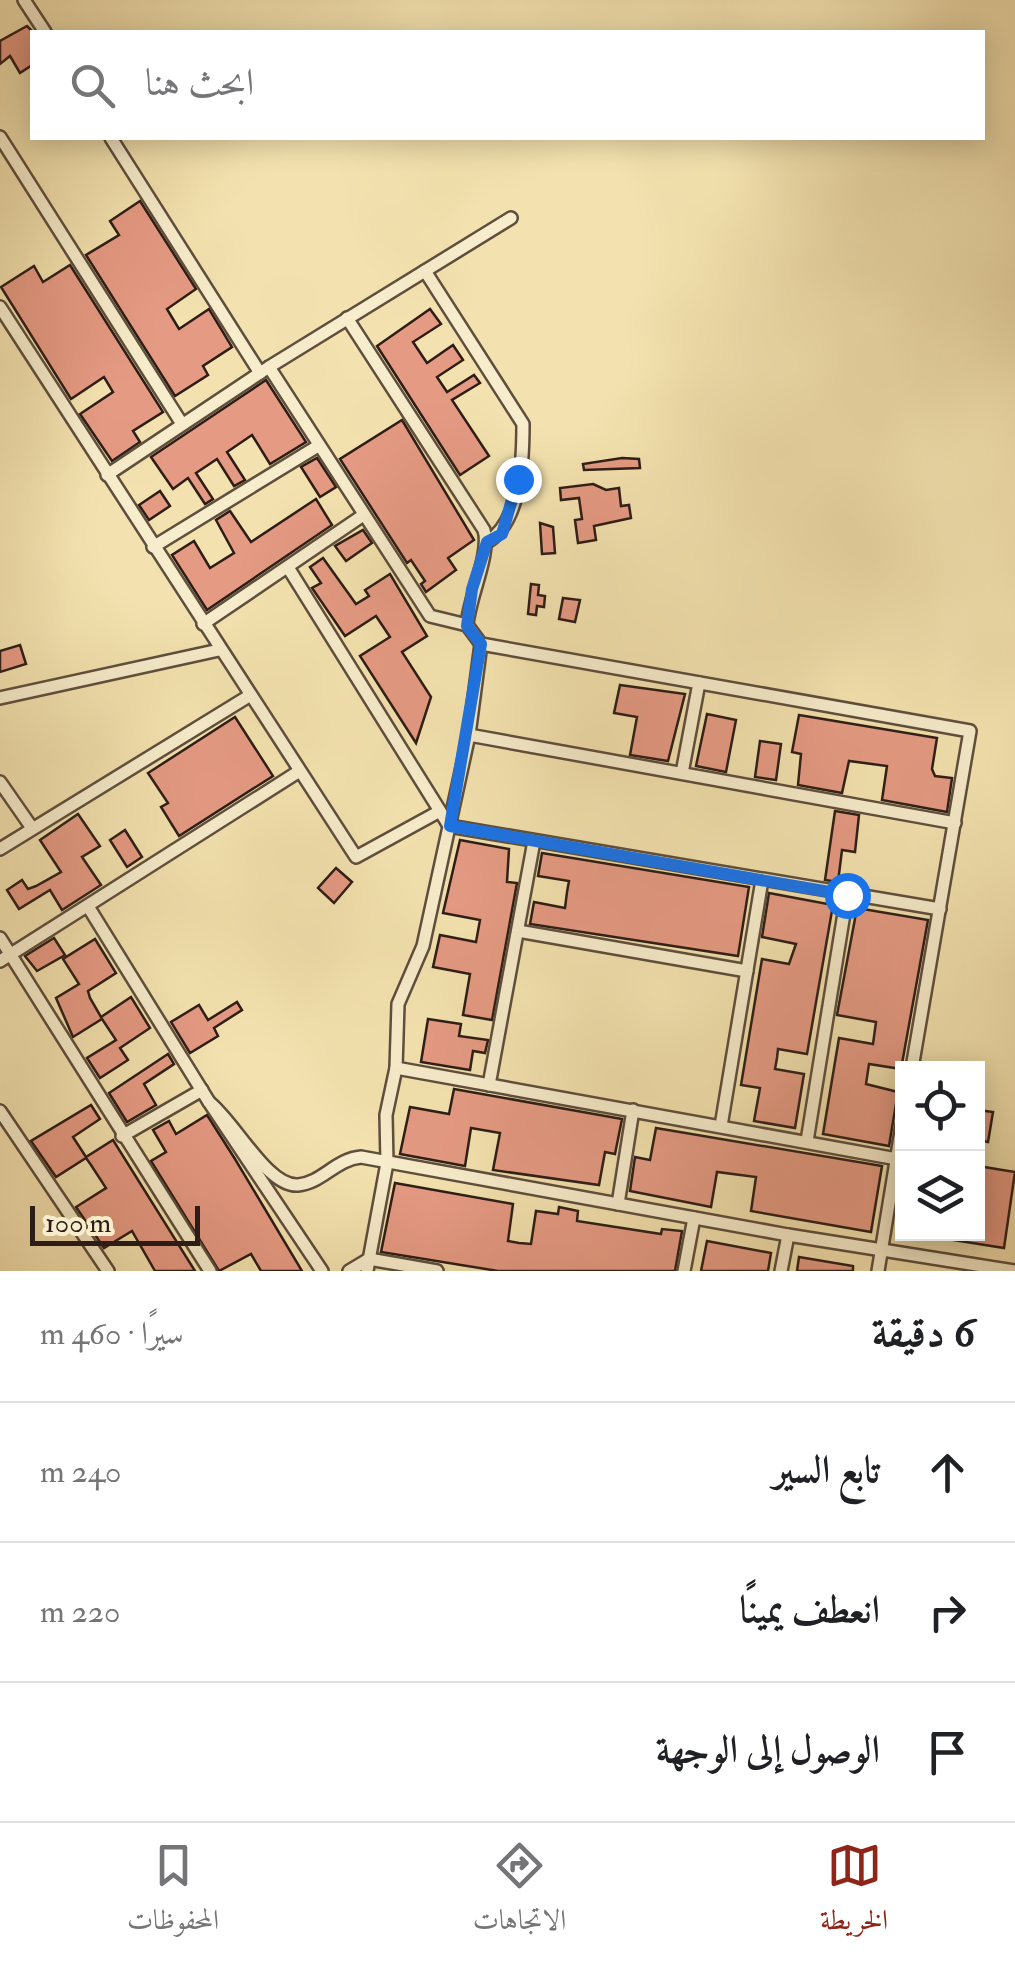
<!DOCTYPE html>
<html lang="ar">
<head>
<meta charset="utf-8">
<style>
	:root { --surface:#fff; --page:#f6f6f6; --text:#202124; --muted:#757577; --line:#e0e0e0; --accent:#8f2418 }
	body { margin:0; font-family:"IM FELL Double Pica",Amiri,serif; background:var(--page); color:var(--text); direction:rtl }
	.controls { position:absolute; right:30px; bottom:30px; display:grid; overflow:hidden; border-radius:0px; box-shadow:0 5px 25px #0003 }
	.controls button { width:90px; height:90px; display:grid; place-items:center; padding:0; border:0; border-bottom:2px solid var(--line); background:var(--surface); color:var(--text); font:50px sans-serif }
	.scale { position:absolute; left:30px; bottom:25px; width:170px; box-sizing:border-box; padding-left:10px; border:5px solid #2d1d16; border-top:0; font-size:28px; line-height:35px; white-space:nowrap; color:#2d1d16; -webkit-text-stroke:8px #f7eccb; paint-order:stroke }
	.stop { position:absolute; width:30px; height:30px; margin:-22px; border:8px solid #1a73e8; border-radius:50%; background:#fff }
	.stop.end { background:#1a73e8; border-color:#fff; box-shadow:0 2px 10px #0008 }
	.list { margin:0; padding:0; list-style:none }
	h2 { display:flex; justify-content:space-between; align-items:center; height:130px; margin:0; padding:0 40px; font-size:42px }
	h2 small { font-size:32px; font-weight:400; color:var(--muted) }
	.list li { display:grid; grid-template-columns:65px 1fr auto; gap:30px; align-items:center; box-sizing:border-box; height:140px; padding:0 40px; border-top:2px solid var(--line) }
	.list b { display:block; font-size:38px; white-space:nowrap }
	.list em { font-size:32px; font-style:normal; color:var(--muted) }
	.icon { flex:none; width:55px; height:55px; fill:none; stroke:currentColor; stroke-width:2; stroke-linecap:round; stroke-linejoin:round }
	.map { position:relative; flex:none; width:1015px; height:1271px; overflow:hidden; direction:ltr }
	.search { position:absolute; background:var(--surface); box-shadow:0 5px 25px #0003; left:30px; right:30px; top:30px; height:110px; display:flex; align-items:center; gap:25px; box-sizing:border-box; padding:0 35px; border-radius:0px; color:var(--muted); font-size:38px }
	.sheet { height:550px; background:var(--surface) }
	nav { display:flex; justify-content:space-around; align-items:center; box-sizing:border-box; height:140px; border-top:2px solid var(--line); background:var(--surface); font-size:28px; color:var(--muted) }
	nav a { display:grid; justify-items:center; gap:5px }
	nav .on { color:var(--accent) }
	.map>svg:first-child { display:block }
</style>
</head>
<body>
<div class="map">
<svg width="1015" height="1271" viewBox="0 0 1015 1271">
	<rect width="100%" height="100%" fill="#f3e2af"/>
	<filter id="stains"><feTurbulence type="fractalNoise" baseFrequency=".002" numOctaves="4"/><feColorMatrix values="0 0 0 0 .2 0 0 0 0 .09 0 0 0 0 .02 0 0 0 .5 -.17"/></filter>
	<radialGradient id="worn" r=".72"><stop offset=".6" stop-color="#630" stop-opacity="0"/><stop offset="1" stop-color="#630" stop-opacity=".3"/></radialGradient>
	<g fill="#e59a83" stroke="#2d1d16" stroke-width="2.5">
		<path d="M27 26 32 31V65L20 73 10 56 0 64V41Z"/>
		<path d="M140 201 196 289 167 309 179 329 209 309 232 347 203 366 208 375 175 396 86 255 119 235 110 221Z"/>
		<path d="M70 265 163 412 133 431 140 442 112 461 80 414 113 392 104 377 71 399 1 287 34 266 43 282Z"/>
		<path d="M430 309 441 324 413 342 427 363 453 345 463 360 437 377 447 392 474 375 480 383 452 400 489 456 460 475 377 346Z"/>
		<path d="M266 380 306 442 270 464 252 435 227 452 245 480 234 486 217 459 196 473 213 499 205 504 188 478 173 489 151 457Z"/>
		<path d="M402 420 474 540 448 558 456 570 426 592 421 584 425 581 411 560 407 563 340 459Z"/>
		<path d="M317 458 336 487 320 497 301 467Z"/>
		<path d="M622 458 639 459 640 468 584 470 583 464Z"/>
		<path d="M593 484 606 490 619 488 621 506 629 505 631 518 594 526 596 540 578 543 575 520 582 519 579 498 561 500 560 488Z"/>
		<path d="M160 491 170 506 149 520 139 505Z"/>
		<path d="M316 499 332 525 207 610 172 555 194 541 210 568 234 553 216 520 230 511 251 542Z"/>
		<path d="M540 523 553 527 555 553 542 554Z"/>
		<path d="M363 530 372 543 346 561 335 546Z"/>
		<path d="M323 558 356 604 369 596 365 590 390 574 427 636 402 652 431 697 416 743 360 656 390 637 376 616 345 636 312 588 321 583 310 567Z"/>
		<path d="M531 584 539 585 538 595 545 596 544 607 537 606 536 615 528 614Z"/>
		<path d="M563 598 580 600 575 622 559 619Z"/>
		<path d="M20 645 26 664 0 672V651Z"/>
		<path d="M620 685 685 694 668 761 630 755 637 717 614 713Z"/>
		<path d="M707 714 736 720 726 772 696 766Z"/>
		<path d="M799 715 937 738 932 769 935 776 952 778 947 812 882 800 887 766 849 761 842 793 798 785 801 754 792 752Z"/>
		<path d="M235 717 273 776 179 836 161 807 168 803 148 773Z"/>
		<path d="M760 741 781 744 776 780 755 777Z"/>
		<path d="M835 811 859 815 855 852 842 850 838 882 825 880Z"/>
		<path d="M78 814 100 846 82 857 101 885 62 910 50 890 19 909 7 890 22 880 28 889 36 886 61 872 40 840Z"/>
		<path d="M125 830 142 857 127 867 110 840Z"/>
		<path d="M460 840 509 849 507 882 517 883 492 1020 463 1015 470 974 433 967 440 935 476 942 480 920 443 913Z"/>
		<path d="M542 853 749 887 738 956 530 924 534 902 565 908 567 892 569 881 538 876Z"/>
		<path d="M336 868 352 882 334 903 318 888Z"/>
		<path d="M769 893 833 905 807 1054 778 1049 777 1058 775 1069 804 1074 795 1128 754 1121 760 1088 741 1085 762 959 789 964 796 944 762 937Z"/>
		<path d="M857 908 928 920 901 1069 869 1064 866 1084 898 1092 889 1146 823 1134 839 1038 873 1044 876 1022 837 1015Z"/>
		<path d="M54 938 65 955 37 971 25 956Z"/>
		<path d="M95 939 116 973 88 991 90 998 101 1017 131 997 150 1028 120 1048 128 1060 100 1078 87 1058 116 1040 102 1019 73 1037 56 998 79 984 63 959Z"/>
		<path d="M237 1002 242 1010 214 1028 218 1036 190 1053 171 1022 199 1005 208 1020Z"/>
		<path d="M428 1019 461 1024 459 1036 488 1040 485 1053 473 1051 470 1070 421 1062Z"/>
		<path d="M168 1054 174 1064 144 1084 156 1105 127 1122 109 1093Z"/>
		<path d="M454 1089 622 1119 615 1154 605 1152 599 1185 493 1170 500 1133 471 1128 465 1166 400 1154 410 1107 449 1114Z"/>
		<path d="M91 1105 100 1119 73 1137 86 1157 113 1140 195 1271H155L132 1231 104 1248 76 1207 106 1188 91 1165 86 1158 56 1177 31 1141Z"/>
		<path d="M978 1110 993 1112 988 1142 978 1140Z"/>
		<path d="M207 1115 235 1159 302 1271H261L251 1254 219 1271 151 1161 166 1152 153 1130 169 1121 176 1134Z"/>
		<path d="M656 1128 882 1166 871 1232 751 1211 756 1177 717 1172 711 1207 630 1191 635 1157 650 1160Z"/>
		<path d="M978 1166 1015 1172 1004 1248 947 1239 948 1234H978Z"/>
		<path d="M395 1183 513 1204 508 1241 519 1243 531 1244 536 1211 558 1214 559 1207 578 1211 577 1221 661 1234 662 1229 682 1231 675 1271H498L381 1252Z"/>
		<path d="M707 1241 771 1253 768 1271H701Z"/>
		<path d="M799 1257 853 1266V1271H797Z"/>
	</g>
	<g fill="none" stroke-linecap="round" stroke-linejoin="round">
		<g stroke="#5e4e3c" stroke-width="16">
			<g id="minor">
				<path d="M24 0 45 32"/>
				<path d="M0 137 182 424"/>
				<path d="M111 138 260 373"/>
				<path d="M425 271 523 424C523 460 521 522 487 542"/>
				<path d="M0 307 356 857 440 811 449 826 940 909"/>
				<path d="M347 318 484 530C491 553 469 598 467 625L481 644 970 731 912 1068"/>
				<path d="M269 367 430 616 467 625"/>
				<path d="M107 475 269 367 511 218"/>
				<path d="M153 547 318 446"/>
				<path d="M289 569 440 811"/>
				<path d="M203 624 362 516"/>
				<path d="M0 698 219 650"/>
				<path d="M469 735 955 823"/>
				<path d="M682 773 699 683"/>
				<path d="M0 782 32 828"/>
				<path d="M0 849 249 696"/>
				<path d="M89 908 209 1102 322 1271"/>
				<path d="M518 931 747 971"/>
				<path d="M0 938 210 1271"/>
				<path d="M0 961 298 772"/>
				<path d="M396 1068 897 1159"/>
				<path d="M489 1085 534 841"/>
				<path d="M209 1102C235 1122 267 1187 298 1185 322 1183 336 1159 361 1157L788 1235 1014 1271"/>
				<path d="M0 1111 108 1271"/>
				<path d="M721 1126 762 880"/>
				<path d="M122 1136 202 1090"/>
				<path d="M807 1141 847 895"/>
				<path d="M618 1204 633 1110"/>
				<path d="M349 1271 369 1259 437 1271"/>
				<path d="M367 1271 387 1163 386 1115 396 1068 398 1004 423 946 469 735 481 644"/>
				<path d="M684 1271 694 1218"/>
				<path d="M781 1271 788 1235"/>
				<path d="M878 1271 902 1125"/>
			</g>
		</g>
		<use href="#minor" stroke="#f7eccb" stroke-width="11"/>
	</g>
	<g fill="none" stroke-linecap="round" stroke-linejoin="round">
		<path stroke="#1a73e8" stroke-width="12" d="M518 479 502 534 487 542 472 589 467 626 481 644 450 826 847 895"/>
	</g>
	<rect width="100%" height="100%" filter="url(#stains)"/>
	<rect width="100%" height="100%" fill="url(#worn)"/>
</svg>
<div class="controls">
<button><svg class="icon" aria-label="locate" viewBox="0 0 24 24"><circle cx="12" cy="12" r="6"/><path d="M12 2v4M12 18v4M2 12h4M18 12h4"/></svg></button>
<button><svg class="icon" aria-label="layers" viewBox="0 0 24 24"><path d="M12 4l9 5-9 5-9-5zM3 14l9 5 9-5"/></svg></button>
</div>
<div class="scale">100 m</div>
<div class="stop" style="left:847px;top:895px"></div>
<div class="stop end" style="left:518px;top:479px"></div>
<div class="search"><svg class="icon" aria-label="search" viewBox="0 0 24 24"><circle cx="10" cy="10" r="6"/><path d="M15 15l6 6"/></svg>ابحث هنا</div>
</div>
<section class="sheet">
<h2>6 دقيقة<small>سيرًا · 460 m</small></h2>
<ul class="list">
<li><svg class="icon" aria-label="ahead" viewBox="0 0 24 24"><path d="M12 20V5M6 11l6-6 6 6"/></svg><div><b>تابع السير</b></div><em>240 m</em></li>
<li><svg class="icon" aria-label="right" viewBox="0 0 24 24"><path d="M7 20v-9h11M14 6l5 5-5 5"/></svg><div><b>انعطف يمينًا</b></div><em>220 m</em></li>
<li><svg class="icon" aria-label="arrive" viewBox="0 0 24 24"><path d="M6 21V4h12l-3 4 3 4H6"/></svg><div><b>الوصول إلى الوجهة</b></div></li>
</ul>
</section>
<nav>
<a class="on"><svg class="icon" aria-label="map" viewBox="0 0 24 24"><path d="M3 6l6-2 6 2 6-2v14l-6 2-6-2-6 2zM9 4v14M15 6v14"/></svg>الخريطة</a>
<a><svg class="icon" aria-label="directions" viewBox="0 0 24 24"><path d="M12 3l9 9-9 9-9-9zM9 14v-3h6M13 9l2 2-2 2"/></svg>الاتجاهات</a>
<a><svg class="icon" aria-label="saved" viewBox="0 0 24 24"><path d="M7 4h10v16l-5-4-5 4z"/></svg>المحفوظات</a>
</nav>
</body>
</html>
